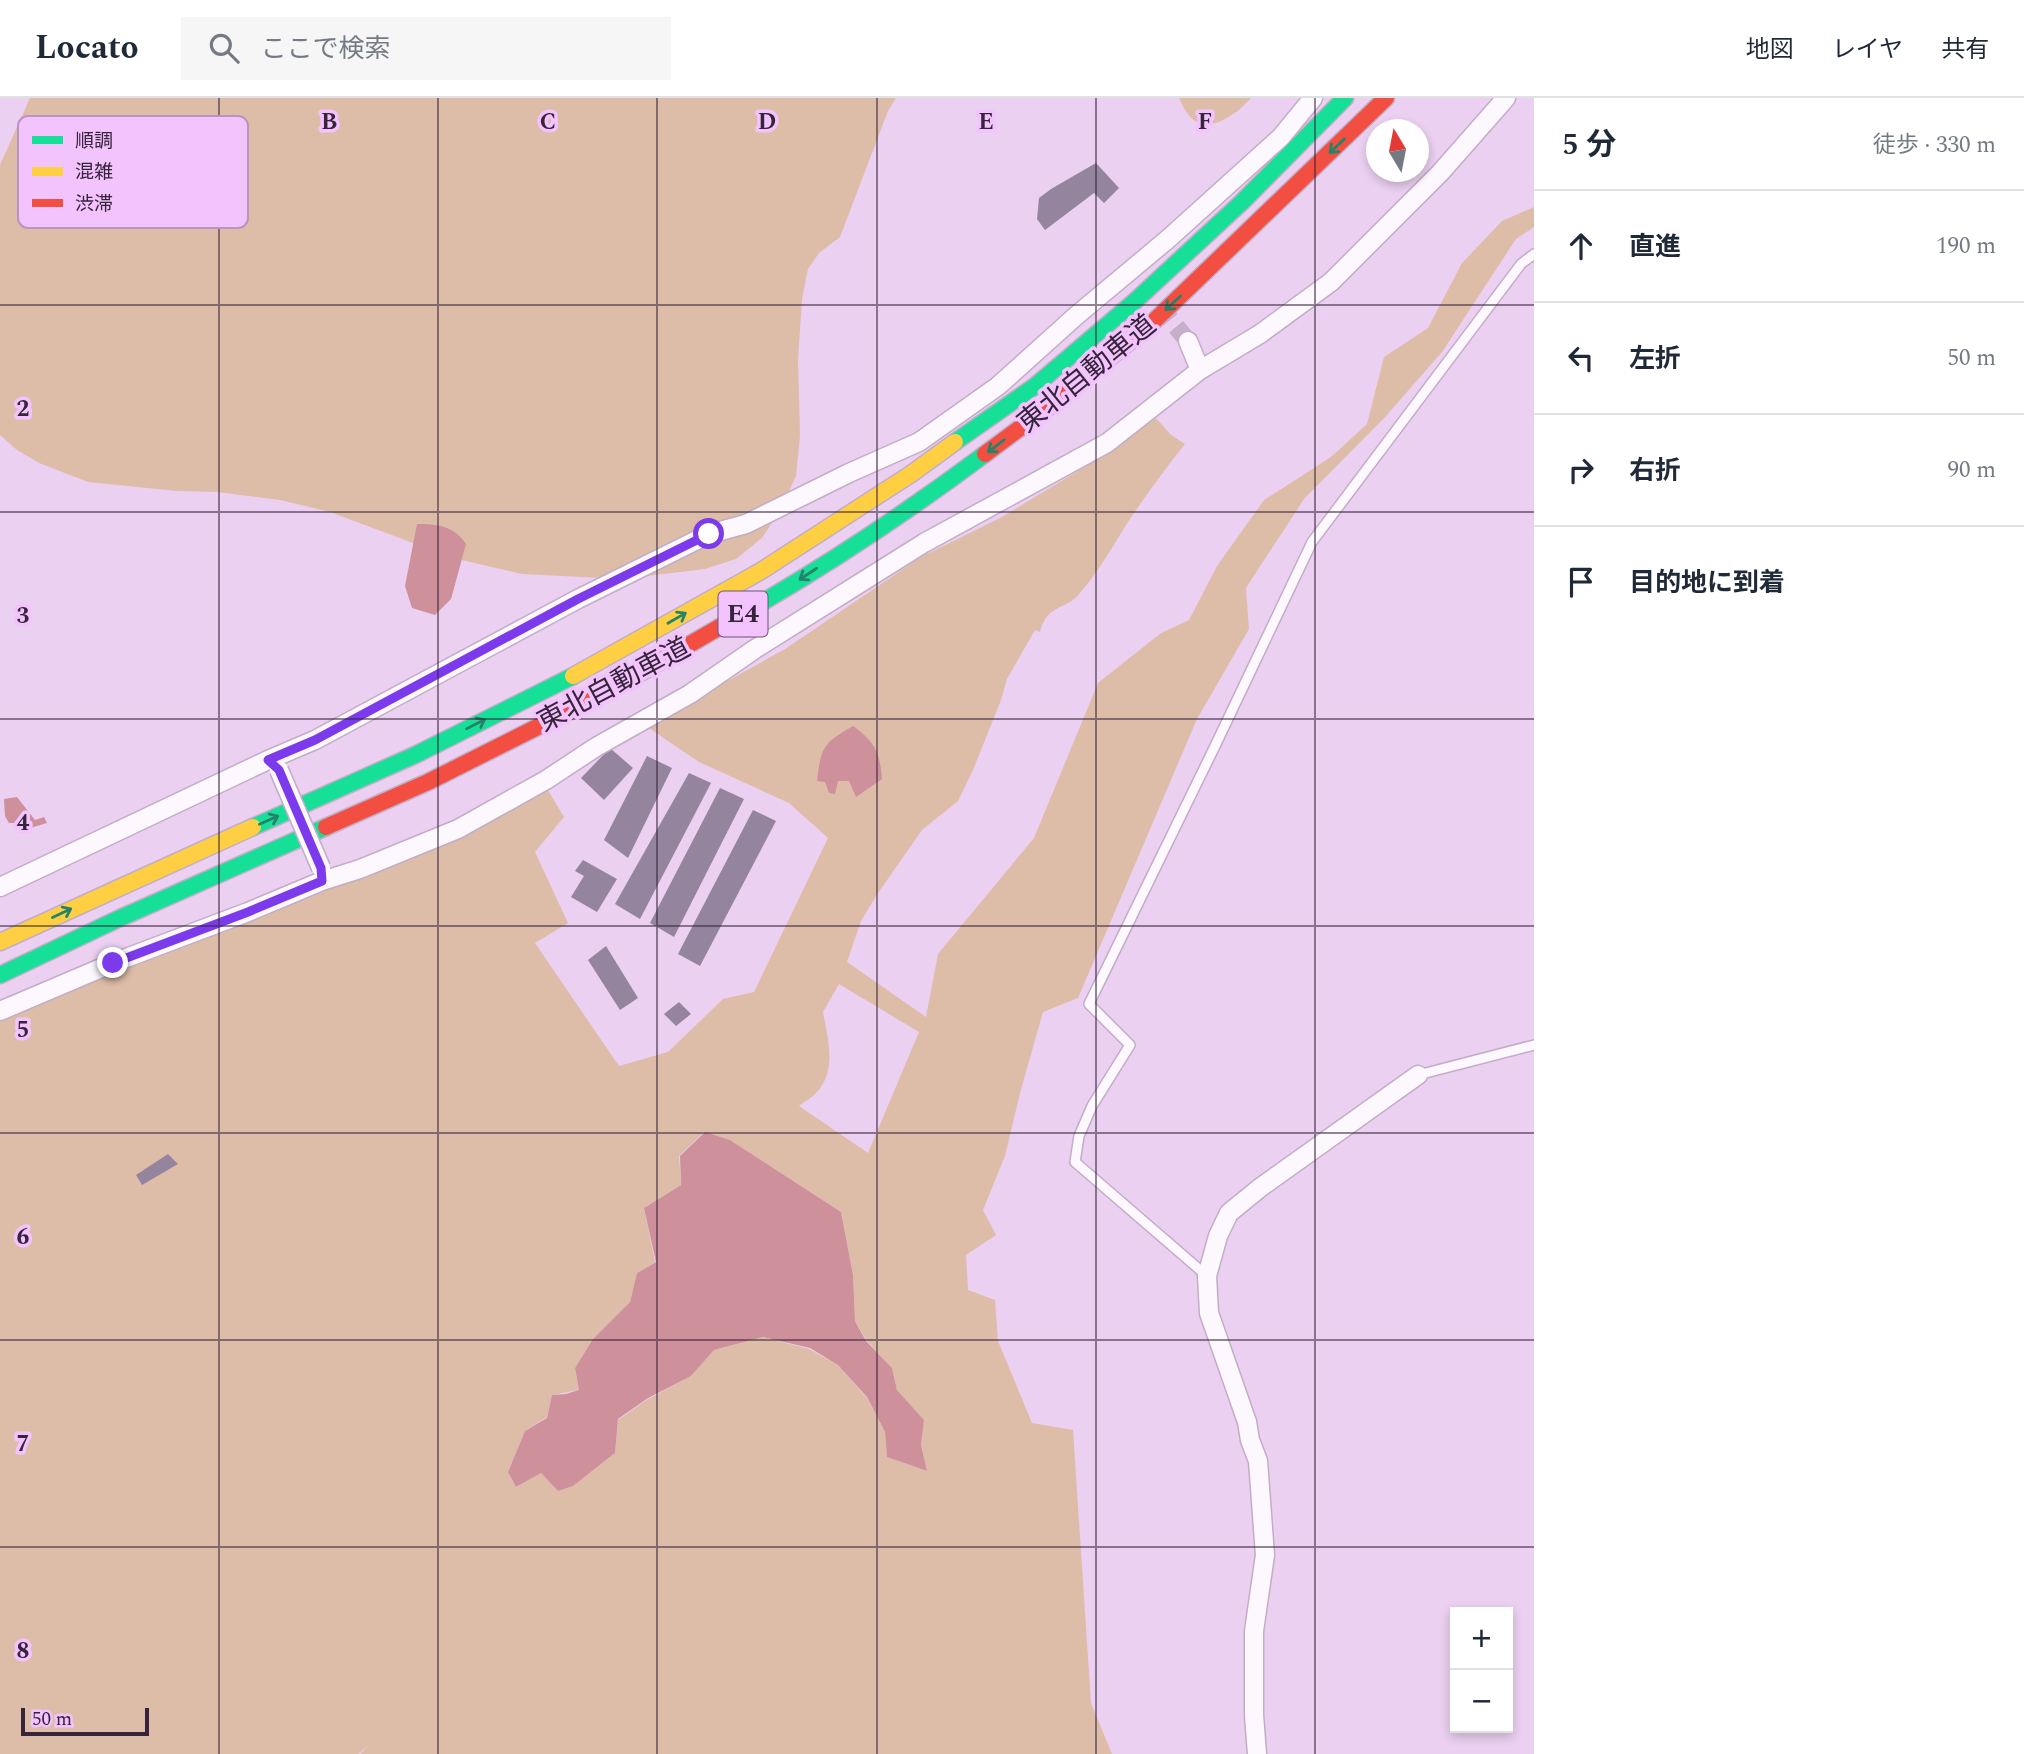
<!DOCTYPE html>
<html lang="ja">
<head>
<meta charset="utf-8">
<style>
	:root { --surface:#fff; --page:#f6f6f7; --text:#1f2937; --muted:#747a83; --line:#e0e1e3 }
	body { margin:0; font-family:Spectral,"Noto Sans JP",serif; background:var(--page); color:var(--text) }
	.controls { position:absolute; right:21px; bottom:21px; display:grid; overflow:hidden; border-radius:0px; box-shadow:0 4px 10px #0003 }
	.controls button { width:63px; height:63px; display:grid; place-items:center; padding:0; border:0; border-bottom:2px solid var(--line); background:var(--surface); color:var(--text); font:35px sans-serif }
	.compass { position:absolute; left:1366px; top:21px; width:63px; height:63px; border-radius:50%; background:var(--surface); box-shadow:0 4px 10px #0003; rotate:350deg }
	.scale { position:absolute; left:21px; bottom:18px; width:128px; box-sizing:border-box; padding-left:7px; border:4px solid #36243a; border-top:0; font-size:19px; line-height:24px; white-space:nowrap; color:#36243a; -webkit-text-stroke:5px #f3c3fe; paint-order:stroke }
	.stop { position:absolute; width:21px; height:21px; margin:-16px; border:5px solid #7c3aed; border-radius:50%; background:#fff }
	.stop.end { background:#7c3aed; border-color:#fff; box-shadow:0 2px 7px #0008 }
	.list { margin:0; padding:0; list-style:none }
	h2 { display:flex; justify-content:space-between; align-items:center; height:91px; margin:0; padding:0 28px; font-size:30px }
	h2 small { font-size:23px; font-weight:400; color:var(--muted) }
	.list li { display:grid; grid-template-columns:46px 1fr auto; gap:21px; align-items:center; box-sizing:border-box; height:112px; padding:0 28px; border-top:2px solid var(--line) }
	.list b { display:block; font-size:26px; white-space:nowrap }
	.list em { font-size:23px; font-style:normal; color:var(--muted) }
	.icon { flex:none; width:38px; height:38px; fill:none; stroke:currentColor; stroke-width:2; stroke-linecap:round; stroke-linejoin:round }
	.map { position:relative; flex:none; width:1534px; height:1656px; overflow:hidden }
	header { display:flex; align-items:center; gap:42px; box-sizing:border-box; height:98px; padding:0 35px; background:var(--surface); border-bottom:2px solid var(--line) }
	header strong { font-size:33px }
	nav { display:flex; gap:38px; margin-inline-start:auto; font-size:24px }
	.search { width:490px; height:63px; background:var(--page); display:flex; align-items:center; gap:18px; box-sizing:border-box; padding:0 24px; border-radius:0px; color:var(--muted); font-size:26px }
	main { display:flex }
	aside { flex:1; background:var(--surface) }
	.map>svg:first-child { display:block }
</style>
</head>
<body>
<header>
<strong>Locato</strong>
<div class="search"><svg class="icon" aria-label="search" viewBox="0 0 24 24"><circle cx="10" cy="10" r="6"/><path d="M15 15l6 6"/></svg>ここで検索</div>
<nav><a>地図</a><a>レイヤ</a><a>共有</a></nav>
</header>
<main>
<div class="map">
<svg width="1534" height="1656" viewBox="0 0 1534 1656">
	<rect width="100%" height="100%" fill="#ebd0f1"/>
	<g fill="#debda8" fill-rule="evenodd">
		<path d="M30 0H896L888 13 840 139 819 155 808 171 802 201 798 262 800 338 796 378 782 409 762 440 736 461 705 471 622 481 522 476 453 460 330 414 280 402 217 394 177 393 88 384 39 365 17 352 0 337V67Z"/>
		<path d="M1179 0H1251C1238 15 1210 37 1191 20 1186 15 1182 6 1179 0Z"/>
		<path d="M1534 109V129L1516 141 1442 254 1386 318 1304 401 1246 490 1249 531 1197 621 1078 900 1043 914 1020 995 1005 1058 983 1112 996 1137 966 1157 968 1192 995 1202 998 1243 1032 1325 1073 1332 1091 1605 1112 1656H360L369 1647 358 1656H0V919L546 689 564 719 535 754 568 825 535 845 619 968 668 954 723 901 754 894 828 740 789 705 699 664 646 628 785 551 921 459 1002 419 1111 353 1156 320 1171 337 1185 346C1165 371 1146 397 1128 424 1113 448 1098 474 1080 495 1066 513 1047 505 1040 534L1035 532 1007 581 1001 602 973 672 958 703 922 732 876 798 861 823 847 864 926 919 938 856 1034 740 1098 585 1161 535 1189 522 1217 468 1264 402 1331 359 1367 326 1384 259 1428 230 1462 165 1502 123ZM839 886 919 934 868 1055 799 1008C805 1003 812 1000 817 994 837 972 828 941 823 914ZM704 1034 730 1042 841 1114 853 1177 855 1223 867 1243 892 1270 897 1292 924 1322 921 1347 927 1373 887 1359 885 1334 867 1300 838 1267 809 1251 763 1239 714 1252 691 1278 648 1301 618 1322 615 1355 573 1388 558 1393 541 1375 516 1389 508 1374 525 1333 547 1319 552 1297 579 1292 575 1270 593 1241 630 1204 637 1175 655 1164 644 1110 681 1087 679 1058Z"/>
	</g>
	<g fill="#ce909a">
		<path d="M417 426C438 426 454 428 466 446L451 501 435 517 412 510 405 488Z"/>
		<path d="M853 628C875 644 880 654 882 681L856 699 849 683H838L835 696 829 695 825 684 817 683C821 648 824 645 853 628Z"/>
		<path d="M17 699 35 722 44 719 47 725 30 730 21 719 17 725H9L5 718 4 701Z"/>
		<path d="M705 1034 730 1042 841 1114 853 1177 855 1223 866 1243 892 1270 897 1292 924 1322 921 1347 927 1373 887 1359 885 1334 867 1299 838 1267 810 1250 763 1239 714 1252 691 1278 648 1300 618 1321 615 1355 573 1388 558 1393 541 1375 516 1389 508 1374 525 1333 547 1320 552 1297 566 1296 579 1292 575 1270 593 1241 630 1204 637 1175 656 1164 644 1110 681 1087 680 1058Z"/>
	</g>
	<g fill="#94849e">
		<path d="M1096 65 1119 90 1104 105 1094 95 1045 132 1037 121 1039 100 1051 91Z"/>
		<path d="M610 650 633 670 604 702 581 680Z"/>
		<path d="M647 658 672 670 628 760 604 742Z"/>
		<path d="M689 675 711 685 640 821 615 806Z"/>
		<path d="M720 690 744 701 674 839 650 825Z"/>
		<path d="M753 712 776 723 700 868 678 856Z"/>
		<path d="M583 762 617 781 597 814 571 799 584 778 575 773Z"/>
		<path d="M606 848 638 900 620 912 588 862Z"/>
		<path d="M679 904 691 916 676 928 664 916Z"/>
		<path d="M168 1056 178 1066 142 1087 136 1077Z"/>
	</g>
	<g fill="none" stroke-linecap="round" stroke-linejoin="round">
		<path stroke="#c7aecc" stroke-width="18" stroke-dasharray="18 9" stroke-linecap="butt" d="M1159 208 1188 243"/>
		<g stroke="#c2adc7" stroke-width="12">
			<g id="lane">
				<path d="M1418 977 1534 947"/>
				<path d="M1207 1178 1075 1064 1079 1038 1092 1008 1130 947 1089 906 1216 646 1312 444 1521 166 1534 156"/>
			</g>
		</g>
		<g stroke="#c2adc7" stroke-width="21">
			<g id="street">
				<path d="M1188 243 1200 272"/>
				<path d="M0 789 268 662 315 642 578 501 709 436 746 426 849 375 919 344 998 288 1077 217 1168 141 1281 39 1313 0"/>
				<path d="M0 913 113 865 248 814 322 783 360 771 458 731 546 682 596 649 690 596 755 551 924 445 1107 345 1200 272 1260 236 1331 184 1440 75 1506 0"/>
				<path d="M1257 1656 1254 1617V1533L1265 1457 1258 1363 1250 1342 1247 1324 1209 1215 1207 1178 1218 1138 1229 1115 1261 1089 1418 977"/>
			</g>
		</g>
		<g stroke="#c2adc7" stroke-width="19">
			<g id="fast">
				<path d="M955 344 1035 288 1134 204 1242 104 1345 0"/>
				<path d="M737 519C823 470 906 415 985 356"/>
				<path d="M253 729 415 657 573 578"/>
				<path d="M0 877 118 821 326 729"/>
			</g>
		</g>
		<g stroke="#c2adc7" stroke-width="19">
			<g id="slow">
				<path d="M573 578 761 473 911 376 955 344"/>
				<path d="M0 844 253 729"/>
			</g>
		</g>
		<g stroke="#c2adc7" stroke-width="19">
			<g id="jam">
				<path d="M985 356 1047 310 1151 226 1386 0"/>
				<path d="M326 729 428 684 609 593 737 519"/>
			</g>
		</g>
		<use href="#lane" stroke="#fcf8fd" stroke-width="9"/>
		<use href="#street" stroke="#fcf8fd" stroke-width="18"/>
		<use href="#fast" stroke="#16e098" stroke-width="16"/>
		<use href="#slow" stroke="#ffcf43" stroke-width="16"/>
		<use href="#jam" stroke="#f24e42" stroke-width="16"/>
		<g stroke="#c2adc7" stroke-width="21" stroke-linecap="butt">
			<path id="street-bridge" d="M279 672 321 770"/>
		</g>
		<use href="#street-bridge" stroke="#fcf8fd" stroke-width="18"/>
	</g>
	<defs><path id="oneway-shaft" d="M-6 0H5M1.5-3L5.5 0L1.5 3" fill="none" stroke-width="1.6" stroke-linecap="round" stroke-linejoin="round" transform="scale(1.75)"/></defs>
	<g stroke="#268269">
		<use href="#oneway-shaft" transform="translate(1337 48) rotate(136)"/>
		<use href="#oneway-shaft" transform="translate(1173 205) rotate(137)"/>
		<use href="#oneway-shaft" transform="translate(996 348) rotate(143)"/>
		<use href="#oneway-shaft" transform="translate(808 476) rotate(147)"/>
		<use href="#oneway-shaft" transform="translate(677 520) rotate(-30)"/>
		<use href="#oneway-shaft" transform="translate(476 626) rotate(-27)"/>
		<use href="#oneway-shaft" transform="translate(269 722) rotate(-24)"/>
		<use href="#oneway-shaft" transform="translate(62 815) rotate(-25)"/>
	</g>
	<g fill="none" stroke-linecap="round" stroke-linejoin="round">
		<path stroke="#7c3aed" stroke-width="9" d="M113 865 248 814 322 783 321 770 279 672 268 662 315 642 578 501 709 436"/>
	</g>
	<path fill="none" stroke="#36243a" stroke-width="2" stroke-opacity="0.55" d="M219 0V1656M438 0V1656M657 0V1656M877 0V1656M1096 0V1656M1315 0V1656M0 207H1534M0 414H1534M0 621H1534M0 828H1534M0 1035H1534M0 1242H1534M0 1449H1534"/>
	<g text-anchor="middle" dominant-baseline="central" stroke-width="7" stroke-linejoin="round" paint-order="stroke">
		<rect fill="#f3c3fe" stroke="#6f5475" stroke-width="2" x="718.5" y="493.5" width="49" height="45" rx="5"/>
		<g font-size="26" font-weight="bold" fill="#36243a">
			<text x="743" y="516">E4</text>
		</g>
		<g font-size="28" fill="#36243a" stroke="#f3c3fe">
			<text transform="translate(1087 276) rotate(-39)">東北自動車道</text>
			<text transform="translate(614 587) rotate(-28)">東北自動車道</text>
		</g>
	</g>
	<rect x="18" y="18" width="230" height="112" rx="10" fill="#f3c3fe" stroke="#ba93c3" stroke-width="2"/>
	<rect x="32" y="38" width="31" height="8" fill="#16e098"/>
	<rect x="32" y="69" width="31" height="9" fill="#ffcf43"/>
	<rect x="32" y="101" width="31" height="8" fill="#f24e42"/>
	<g font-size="19" fill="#36243a">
		<text x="75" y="49">順調</text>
		<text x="75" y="80">混雑</text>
		<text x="75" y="112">渋滞</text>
	</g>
	<g font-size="23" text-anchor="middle" font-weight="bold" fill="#36243a" stroke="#f3c3fe" stroke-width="7" stroke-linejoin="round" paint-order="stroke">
		<text x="329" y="31">B</text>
		<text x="548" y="31">C</text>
		<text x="767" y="31">D</text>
		<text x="986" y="31">E</text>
		<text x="1205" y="31">F</text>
		<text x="23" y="318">2</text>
		<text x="23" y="525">3</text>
		<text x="23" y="732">4</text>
		<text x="23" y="939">5</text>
		<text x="23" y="1146">6</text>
		<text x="23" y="1353">7</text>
		<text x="23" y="1560">8</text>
	</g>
</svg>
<div class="controls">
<button>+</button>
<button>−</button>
</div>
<svg class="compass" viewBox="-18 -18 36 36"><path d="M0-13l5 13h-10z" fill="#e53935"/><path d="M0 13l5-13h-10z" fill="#747a83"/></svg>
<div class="scale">50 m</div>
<div class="stop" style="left:709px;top:436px"></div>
<div class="stop end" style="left:113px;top:865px"></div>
</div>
<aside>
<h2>5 分<small>徒歩 · 330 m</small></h2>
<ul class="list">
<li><svg class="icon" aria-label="ahead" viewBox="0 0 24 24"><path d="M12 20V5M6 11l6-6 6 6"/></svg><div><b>直進</b></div><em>190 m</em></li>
<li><svg class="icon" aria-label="left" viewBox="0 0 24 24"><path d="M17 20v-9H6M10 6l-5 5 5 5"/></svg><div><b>左折</b></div><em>50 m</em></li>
<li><svg class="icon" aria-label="right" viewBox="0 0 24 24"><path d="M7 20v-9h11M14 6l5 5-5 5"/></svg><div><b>右折</b></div><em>90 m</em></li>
<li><svg class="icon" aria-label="arrive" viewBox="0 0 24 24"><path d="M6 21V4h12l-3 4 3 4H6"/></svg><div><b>目的地に到着</b></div></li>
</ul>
</aside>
</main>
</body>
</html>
